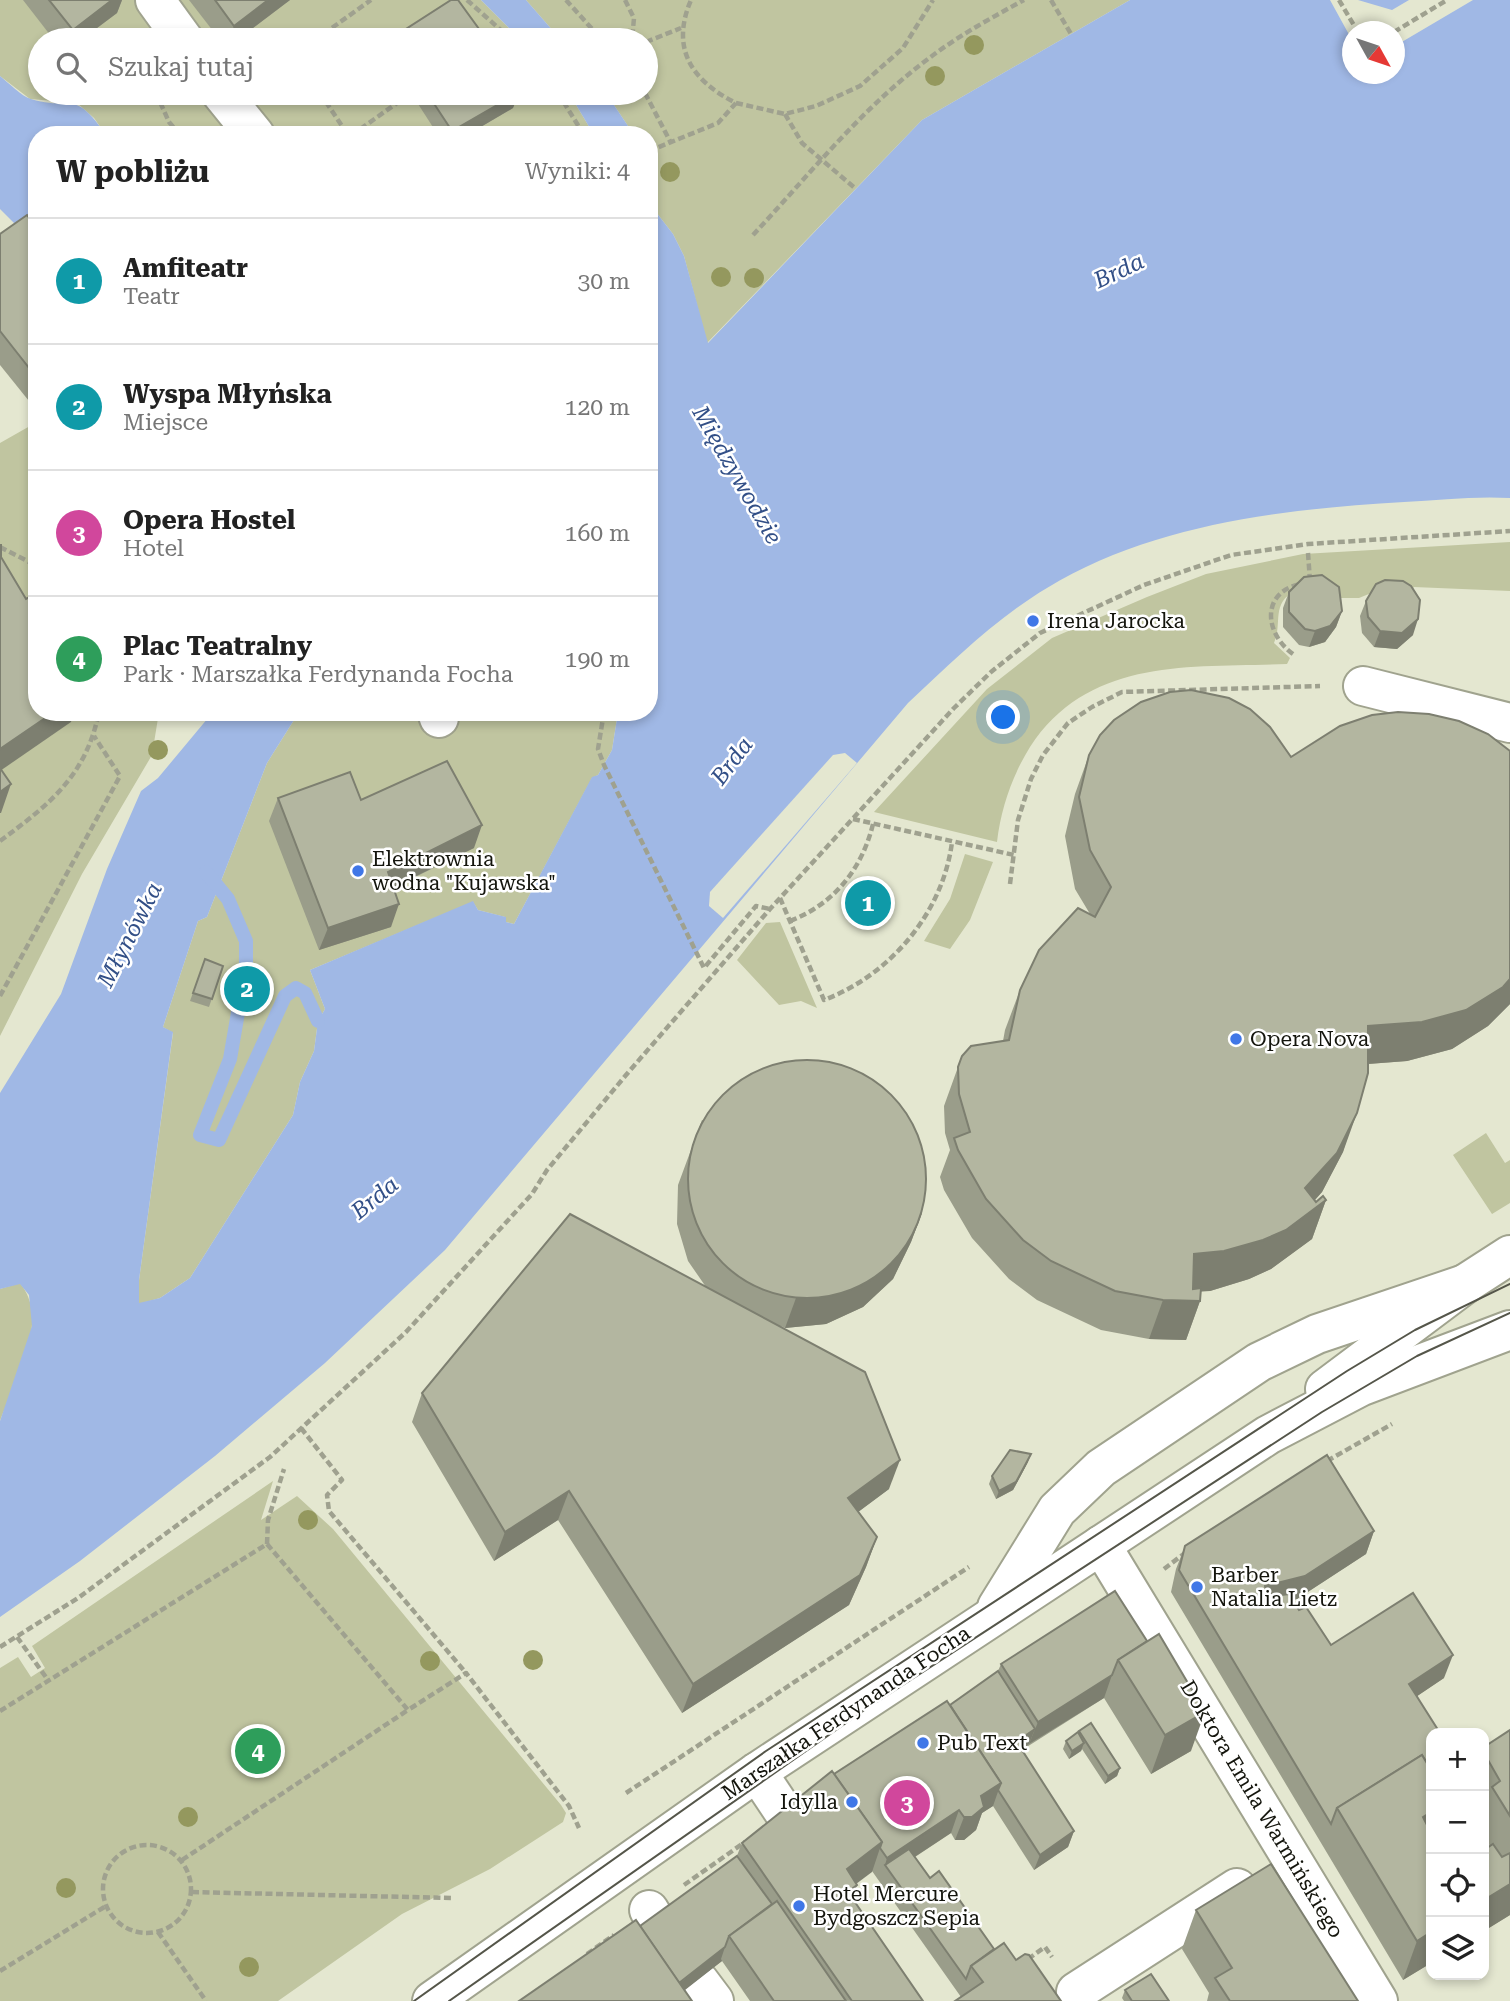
<!DOCTYPE html>
<html lang="pl">
<head>
<meta charset="utf-8">
<style>
	:root { --surface:#fff; --page:#f2f2f2; --text:#222; --muted:#767676; --line:#e0e0e0; --accent:#4077e7 }
	body { margin:0; font-family:"Roboto Serif",serif; background:var(--page); color:var(--text) }
	.controls { position:absolute; right:21px; bottom:21px; display:grid; overflow:hidden; border-radius:14px; box-shadow:0 4px 10px #0003 }
	.controls button { width:63px; height:63px; display:grid; place-items:center; padding:0; border:0; border-bottom:2px solid var(--line); background:var(--surface); color:var(--text); font:35px sans-serif }
	.compass { position:absolute; left:1342px; top:21px; width:63px; height:63px; border-radius:50%; background:var(--surface); box-shadow:0 4px 10px #0003; rotate:130deg }
	.you { position:absolute; left:1004px; top:718px; width:24px; height:24px; margin:-18px; border:5px solid #fff; border-radius:50%; background:#1a73e8; box-shadow:0 0 0 10px #1a73e833 }
	.badge { display:grid; place-items:center; width:46px; height:46px; border-radius:50%; background:var(--accent); color:#fff; font-size:23px; font-weight:700 }
	.pin { position:absolute; translate:-50% -50%; border:4px solid #fff; box-shadow:0 2px 7px #0006 }
	.list { margin:0; padding:0; list-style:none }
	h2 { display:flex; justify-content:space-between; align-items:center; height:91px; margin:0; padding:0 28px; font-size:30px }
	h2 small { font-size:23px; font-weight:400; color:var(--muted) }
	.list li { display:grid; grid-template-columns:46px 1fr auto; gap:21px; align-items:center; box-sizing:border-box; height:126px; padding:0 28px; border-top:2px solid var(--line) }
	.list b { display:block; font-size:26px; white-space:nowrap }
	.list p { margin:0; font-size:23px; white-space:nowrap; color:var(--muted) }
	.list em { font-size:23px; font-style:normal; color:var(--muted) }
	.icon { flex:none; width:38px; height:38px; fill:none; stroke:currentColor; stroke-width:2; stroke-linecap:round; stroke-linejoin:round }
	.map { position:relative; flex:none; width:1510px; height:2001px; overflow:hidden }
	.search { position:absolute; background:var(--surface); box-shadow:0 4px 10px #0003; left:28px; top:28px; width:630px; height:77px; display:flex; align-items:center; gap:18px; box-sizing:border-box; padding:0 24px; border-radius:38px; color:var(--muted); font-size:26px }
	.panel { position:absolute; background:var(--surface); box-shadow:0 4px 10px #0003; left:28px; top:126px; width:630px; height:595px; border-radius:28px }
	.map>svg:first-child { display:block }
</style>
</head>
<body>
<div class="map">
<svg width="1510" height="2001" viewBox="0 0 1510 2001">
	<rect width="100%" height="100%" fill="#e4e7d0"/>
	<g fill="#c0c5a0">
		<path d="M0 0H481L521 40H40V93H569L594 135H106L94 118 77 103 30 99 0 76Z"/>
		<path d="M526 0H1130L922 120 707 343 684 256 673 234 649 203V135H634L606 93H646V40H561Z"/>
		<path d="M37 422V712H159L152 755 82 874 0 1036V443Z"/>
		<path d="M1510 542V591L1414 587 1406 597 1381 589 1359 598H1330L1296 590C1270 604 1283 622 1274 643L1290 658 1287 664C1191 668 1090 656 1030 747 1012 776 1001 808 997 842L874 812 987 689 1052 638 1147 597 1206 574 1303 554Z"/>
		<path d="M299 712H618L612 750 598 775 592 778 514 924 506 922 505 917 478 910 473 902 310 970 325 1009 318 1021 314 1051 300 1082 293 1115 190 1278 160 1298 139 1304V1280L173 1033 163 1027 198 921 207 917 267 763Z"/>
		<path d="M965 854 993 862 970 920 950 949 924 941 950 899Z"/>
		<path d="M780 922 817 1008 801 1001 779 1005 737 960 766 923Z"/>
		<path d="M1486 1133 1505 1163 1510 1160V1203L1492 1214 1453 1155Z"/>
		<path d="M20 1283C51 1321 15 1382 0 1421V1289Z"/>
		<path d="M273 1481 261 1520 297 1496 333 1529 561 1805 566 1813 563 1822 490 1869 402 1914 278 2001H0V1668L18 1657 31 1677 45 1668 32 1646Z"/>
	</g>
	<g fill="#a0b8e5" fill-rule="evenodd">
		<path d="M481 0H526L561 40H521Z"/>
		<path d="M1130 0H1510V498C1475 496 1439 500 1404 502 1284 509 1152 524 1047 588 995 619 952 662 908 703L445 1250 325 1363 215 1456 80 1561 0 1617V1421L32 1326 29 1295 20 1284 0 1289V1093L61 994 107 869 141 791 158 778 213 712H299L267 763 207 917 198 921 163 1027 173 1032 139 1280V1303L160 1298 190 1278 293 1115 300 1082 314 1051 318 1021 325 1009 310 970 473 901 478 910 506 917V922L514 924 592 777 598 775 612 750 618 712H649V427L655 384 649 353V203L673 234 684 256 708 343 922 120ZM1352 32H1394V74H1352Z"/>
		<path d="M0 76C9 83 21 96 31 99 73 112 73 87 106 135H37V246L0 209Z"/>
		<path d="M569 93H606L634 135H594Z"/>
	</g>
	<g fill="#e4e7d0">
		<path d="M1330 0H1358L1392 10 1409 0H1473L1395 46 1394 32H1352V40Z"/>
		<path d="M845 753 857 763 723 918 709 906 710 892 833 755Z"/>
	</g>
	<g fill="none" stroke-linecap="round" stroke-linejoin="round">
		<path stroke="#a0b8e5" stroke-width="14" d="M206 872 228 899 246 941V966L230 1059 200 1135 219 1140 285 996 296 988 305 993 318 1021"/>
		<g stroke="#a0a38e" stroke-width="42">
			<g id="minor">
				<path d="M155 0 184 40"/>
				<path d="M221 93 255 135"/>
				<path d="M1363 686 1510 723"/>
				<path d="M437 712 439 718"/>
				<path d="M1325 1389 1465 1284 1510 1255"/>
				<path d="M1101 1545 1378 2001"/>
				<path d="M997 1607 1057 1510 1101 1468 1259 1362 1317 1334 1465 1284"/>
				<path d="M757 1772 793 1826"/>
				<path d="M649 1910 658 1925"/>
				<path d="M699 1981 714 2001"/>
				<path d="M1076 1992 1237 1888"/>
				<path d="M432 2001 757 1772 1268 1435 1362 1386 1510 1330"/>
			</g>
		</g>
		<g stroke="#9fa18f" stroke-width="4.5" stroke-dasharray="7 3.5" stroke-linecap="butt">
			<path d="M467 0 512 40"/>
			<path d="M566 0 602 40"/>
			<path d="M625 0 634 18 632 40"/>
			<path d="M1051 0 1071 34"/>
			<path d="M1339 0 1358 32"/>
			<path d="M1394 32 1447 0"/>
			<path d="M315 40 371 0"/>
			<path d="M646 42 681 28"/>
			<path d="M156 93 169 122 180 135"/>
			<path d="M320 93 348 135"/>
			<path d="M558 93 584 135"/>
			<path d="M645 93 671 143"/>
			<path d="M736 103 785 114 816 106 860 86 903 48 933 0"/>
			<path d="M785 114 802 143 856 189"/>
			<path d="M352 135 411 93"/>
			<path d="M649 151 718 123 736 103C692 81 670 49 691 0"/>
			<path d="M753 235C809 175 862 108 928 59 958 36 991 18 1024 0"/>
			<path d="M0 547 37 566"/>
			<path d="M1308 553 1310 581"/>
			<path d="M1293 654C1265 634 1260 593 1300 584"/>
			<path d="M604 712 598 749 604 765 704 968 756 906 770 909"/>
			<path d="M853 819 1014 855"/>
			<path d="M0 841C50 804 86 776 99 712"/>
			<path d="M1010 884 1018 820 1031 779 1043 755 1068 723 1092 707 1122 692 1320 686"/>
			<path d="M780 898 824 1000C890 975 943 913 952 842"/>
			<path d="M790 921C834 904 862 869 873 824"/>
			<path d="M0 996 120 776 94 736"/>
			<path d="M301 1428 342 1480 327 1495 329 1511 466 1673"/>
			<path d="M1327 1461 1392 1424"/>
			<path d="M267 1544 268 1520 284 1469"/>
			<path d="M1164 1569 1185 1553"/>
			<path d="M17 1637 48 1680"/>
			<path d="M0 1647 78 1598 270 1457 406 1332 532 1194 547 1170 626 1075 770 909 954 708 991 672 1040 633 1144 585 1231 555 1308 544 1510 531"/>
			<path d="M0 1711 267 1544 408 1710 466 1673 569 1806 579 1828"/>
			<path d="M626 1793 969 1567"/>
			<circle cx="147" cy="1889" r="44"/>
			<path d="M182 1860 408 1710"/>
			<path d="M684 1885 745 1842"/>
			<path d="M192 1892 451 1898"/>
			<path d="M158 1932 206 2001"/>
			<path d="M587 1954 614 1935"/>
			<path d="M1028 1959 1045 1947 1052 1957"/>
			<path d="M0 1971 106 1906"/>
		</g>
		<use href="#minor" stroke="#fff" stroke-width="38"/>
		<g stroke="#55564a" stroke-width="2">
			<path d="M414 2001 766 1751 1347 1371 1415 1330 1510 1284"/>
			<path d="M449 2001 866 1709 1322 1412 1417 1356 1510 1313"/>
		</g>
	</g>
	<g fill="#94985e">
		<circle cx="974" cy="45" r="10"/>
		<circle cx="935" cy="76" r="10"/>
		<circle cx="670" cy="172" r="10"/>
		<circle cx="721" cy="277" r="10"/>
		<circle cx="754" cy="278" r="10"/>
		<circle cx="158" cy="750" r="10"/>
		<circle cx="308" cy="1520" r="10"/>
		<circle cx="533" cy="1660" r="10"/>
		<circle cx="430" cy="1661" r="10"/>
		<circle cx="188" cy="1817" r="10"/>
		<circle cx="66" cy="1888" r="10"/>
		<circle cx="249" cy="1967" r="10"/>
	</g>
	<g fill="#9a9d8a">
		<path d="M23 0H122L117 13 81 40H54Z"/>
		<path d="M189 0H290L237 40H220Z"/>
		<path d="M411 93H519L513 108 467 135H438Z"/>
		<path d="M37 227V411L0 365V234Z"/>
		<path d="M1289 592 1342 611 1336 627 1325 642 1309 647 1299 645 1283 627V608Z"/>
		<path d="M1366 601 1413 635 1397 649 1374 647 1362 633 1360 616Z"/>
		<path d="M1089 755 1291 757 1510 1004 1488 1026 1452 1049 1407 1061 1368 1064 1343 1152 1322 1192 1315 1200 1316 1202 1326 1200 1312 1239 1271 1269 1249 1279 1210 1291H1201L1200 1301 1186 1340 1149 1339 1101 1330 1037 1300 1009 1279 972 1238 944 1190 940 1177 950 1150 945 1133 944 1106 962 1056 1003 1041 1005 1030 1020 990 1090 914 1075 889 1065 836 1075 794Z"/>
		<path d="M278 798 361 800 474 848 393 888 391 927 319 950 269 821Z"/>
		<path d="M205 959 223 966 209 1007 190 1001Z"/>
		<path d="M702 1120 922 1213 911 1242 893 1279 863 1307 826 1324 785 1328 781 1326 889 1489 858 1512 877 1537 866 1567 849 1605 682 1713 558 1520 494 1561 412 1422 422 1393 706 1287 688 1261 677 1224 678 1185Z"/>
		<path d="M1028 1462 1013 1490 996 1499 989 1484 992 1476Z"/>
		<path d="M1374 1531 1366 1554 1297 1599 1293 1600 1299 1610 1331 1645 1444 1678 1417 1696 1431 1733V1963L1403 1980 1171 1592 1176 1569 1185 1546Z"/>
		<path d="M1115 1591 1191 1751 1151 1774 1104 1698 1022 1750 1074 1831 1068 1847 1034 1870 993 1806 982 1813 976 1830 964 1840H955L951 1833 915 1857 930 1878 994 1949 1016 1960 961 1997 872 1871 856 1883 857 1885 852 1899 923 2001H750L722 1961 684 1990 742 1843 834 1774 950 1705 998 1671 1001 1664Z"/>
		<path d="M1510 1730V1915L1484 1931V1850L1490 1846 1484 1836V1747Z"/>
		<path d="M1079 1731 1120 1768 1117 1776 1105 1784 1082 1749 1081 1751 1069 1759 1063 1749 1066 1741 1078 1733Z"/>
		<path d="M1196 1910 1358 2001H1207L1209 1993 1182 1949Z"/>
		<path d="M1125 1990 1169 2001H1124L1122 1998Z"/>
	</g>
	<g fill="#7d7f70">
		<path d="M112 0H122L117 13 81 40H69L73 30Z"/>
		<path d="M268 0H290L237 40H229L234 26Z"/>
		<path d="M519 93 513 108 467 135H450L452 131Z"/>
		<path d="M1342 611 1336 627 1325 642 1309 647 1315 631Z"/>
		<path d="M1418 619 1413 635 1397 649 1374 647 1380 631Z"/>
		<path d="M54 712H74L71 722 0 771V749Z"/>
		<path d="M11 784 1 813H0V792Z"/>
		<path d="M482 825 474 848 379 894 388 872Z"/>
		<path d="M399 904 391 927 319 950 328 928Z"/>
		<path d="M1510 979V1004L1488 1026 1452 1049 1407 1061 1354 1065 1368 1026Z"/>
		<path d="M1357 1113 1343 1152 1322 1192 1293 1224 1326 1200 1312 1239 1271 1269 1249 1279 1210 1291 1180 1293 1194 1254 1305 1188Z"/>
		<path d="M922 1213 911 1242 893 1279 863 1307 826 1324 785 1328 796 1298Z"/>
		<path d="M1163 1300 1200 1301 1186 1340 1149 1339Z"/>
		<path d="M1031 1454 1028 1462 1013 1490 996 1499 999 1491Z"/>
		<path d="M900 1460 889 1489 838 1527 848 1498Z"/>
		<path d="M569 1491 558 1520 494 1561 505 1532Z"/>
		<path d="M1374 1531 1366 1554 1297 1599 1257 1609 1265 1586Z"/>
		<path d="M877 1537 866 1567 849 1605 682 1713 693 1684Z"/>
		<path d="M1453 1655 1444 1678 1401 1707 1409 1684Z"/>
		<path d="M1112 1675 1104 1698 1029 1744 1038 1722Z"/>
		<path d="M1205 1712 1191 1751 1151 1774 1165 1735Z"/>
		<path d="M1035 1729 1029 1744 1013 1755 1019 1740Z"/>
		<path d="M1084 1743 1081 1751 1069 1759 1072 1751Z"/>
		<path d="M1120 1768 1117 1776 1105 1784 1108 1776Z"/>
		<path d="M1001 1783 993 1806 982 1813 976 1830 964 1840H955L964 1817 981 1796Z"/>
		<path d="M959 1810 951 1833 890 1873 885 1865 887 1858Z"/>
		<path d="M1431 1812V1843L1423 1817Z"/>
		<path d="M1074 1831 1068 1847 1034 1870 1040 1855Z"/>
		<path d="M882 1842 872 1872 836 1899 847 1869Z"/>
		<path d="M1510 1884V1915L1484 1931V1900Z"/>
		<path d="M857 1885 846 1914 848 1892Z"/>
		<path d="M1431 1932V1963L1403 1980 1417 1941Z"/>
		<path d="M725 1947 721 1959 722 1961 671 2001V1990Z"/>
	</g>
	<g fill="#b3b6a0" stroke="#7d7f70" stroke-width="2">
		<path d="M49 0H112L73 30Z"/>
		<path d="M215 0H268L234 26Z"/>
		<path d="M451 0H458L487 40H394L392 38Z"/>
		<path d="M427 93H518L452 131Z"/>
		<path d="M27 215 37 227V378L0 331V234Z"/>
		<path d="M0 545H1V557L26 599 37 593V712H54L0 749Z"/>
		<path d="M1322 575 1339 587 1342 611 1330 626 1315 631 1305 629 1289 612V592L1304 577Z"/>
		<path d="M1385 580 1403 581 1411 586 1420 600 1418 619 1402 633 1380 631 1368 617 1366 601 1376 584Z"/>
		<path d="M1191 690 1229 698 1250 709 1270 727 1291 757 1340 726 1372 715 1398 712 1429 714 1459 721 1488 734 1510 751V979L1503 987 1466 1010 1422 1022 1368 1026V1073L1357 1113 1337 1153 1305 1188 1316 1202 1323 1196 1326 1200 1286 1230 1263 1240 1224 1251 1194 1254 1193 1289 1201 1288 1200 1301 1163 1300 1115 1291 1051 1261 1023 1240 986 1199 958 1150 954 1138 970 1132 959 1094 958 1067 962 1056 971 1046 1009 1040 1020 990 1039 950 1078 908 1095 917 1111 887 1090 850 1079 797 1089 755 1100 735 1114 720 1141 702 1170 692Z"/>
		<path d="M447 761 482 825 388 872 399 904 328 928 278 798 350 772 361 800Z"/>
		<path d="M0 768 11 784 0 792Z"/>
		<path d="M205 959 223 966 212 999 193 993Z"/>
		<circle cx="807" cy="1179" r="119"/>
		<path d="M570 1214 865 1372 900 1460 848 1498 877 1537 860 1575 693 1684 569 1491 505 1532 422 1393Z"/>
		<path d="M1010 1450 1031 1454 1016 1482 999 1491 992 1476Z"/>
		<path d="M1327 1455 1374 1531 1305 1576 1265 1586 1267 1597 1289 1594 1299 1610 1306 1607 1331 1645 1413 1593 1453 1655 1409 1684 1440 1733H1431V1764L1429 1766 1422 1755 1337 1808 1331 1824 1179 1570 1185 1546Z"/>
		<path d="M1115 1591 1147 1641 1118 1660 1112 1675 1038 1722 1001 1664Z"/>
		<path d="M1159 1634 1205 1712 1165 1735 1118 1660Z"/>
		<path d="M998 1671 1035 1729 1019 1740 1022 1750 1074 1831 1040 1855 998 1790 1001 1783 950 1705Z"/>
		<path d="M947 1701 1001 1783 981 1796 984 1807 972 1817H964L959 1810 887 1858 880 1848 882 1842 834 1774Z"/>
		<path d="M1091 1723 1120 1768 1108 1776 1079 1731Z"/>
		<path d="M1510 1730V1816L1492 1787 1500 1781 1484 1753V1747Z"/>
		<path d="M1078 1732 1084 1743 1072 1751 1066 1741Z"/>
		<path d="M1422 1755 1431 1770V1812L1423 1817 1427 1825 1431 1822V1932L1417 1941 1337 1808Z"/>
		<path d="M832 1771 882 1842 847 1869 857 1885 848 1892 923 2001H852L742 1843Z"/>
		<path d="M1493 1844 1502 1857 1510 1853V1884L1484 1900V1850Z"/>
		<path d="M909 1849 930 1878 939 1871 994 1949 971 1966 966 1979 885 1865Z"/>
		<path d="M737 1856 772 1904 729 1936 725 1947 679 1983 640 1926Z"/>
		<path d="M1271 1864 1358 2001H1230L1215 1978 1232 1968 1196 1910Z"/>
		<path d="M777 1901 846 2001H774L729 1936Z"/>
		<path d="M636 1920 692 2001H519Z"/>
		<path d="M1004 1943 1016 1960 1025 1954 1029 1955 1061 2001H955L983 1982 971 1966Z"/>
		<path d="M1151 1974 1169 2001H1132L1125 1990Z"/>
	</g>
	<g fill="#4077e7" stroke="#fff" stroke-width="2.5">
		<circle cx="1033" cy="621" r="7"/>
		<circle cx="358" cy="871" r="7"/>
		<circle cx="1236" cy="1039" r="7"/>
		<circle cx="1197" cy="1587" r="7"/>
		<circle cx="923" cy="1743" r="7"/>
		<circle cx="852" cy="1802" r="7"/>
		<circle cx="799" cy="1906" r="7"/>
	</g>
	<g text-anchor="middle" dominant-baseline="central" stroke-width="5" stroke-linejoin="round" paint-order="stroke">
		<g font-size="21" fill="#14150d" stroke="#fff" text-anchor="start">
			<text x="1047" y="621">Irena Jarocka</text>
			<text x="372" y="859">Elektrownia<tspan x="372" dy="24">wodna "Kujawska"</tspan></text>
			<text x="1250" y="1039">Opera Nova</text>
			<text x="1211" y="1575">Barber<tspan x="1211" dy="24">Natalia Lietz</tspan></text>
			<text x="937" y="1743">Pub Text</text>
			<text x="838" y="1802" text-anchor="end">Idylla</text>
			<text x="813" y="1894">Hotel Mercure<tspan x="813" dy="24">Bydgoszcz Sepia</tspan></text>
		</g>
		<g font-size="21" fill="#14150d" stroke="#fff">
			<text transform="translate(846 1713) rotate(-34)">Marszałka Ferdynanda Focha</text>
			<text transform="translate(1262 1809) rotate(59)">Doktora Emila Warmińskiego</text>
		</g>
		<g font-size="23" font-style="italic" fill="#324f87" stroke="#fff">
			<text transform="translate(1119 271) rotate(-25)">Brda</text>
			<text transform="translate(737 475) rotate(60)">Międzywodzie</text>
			<text transform="translate(732 761) rotate(-53)">Brda</text>
			<text transform="translate(130 935) rotate(-63)">Młynówka</text>
			<text transform="translate(375 1198) rotate(-39)">Brda</text>
		</g>
	</g>
</svg>
<div class="controls">
<button>+</button>
<button>−</button>
<button><svg class="icon" aria-label="locate" viewBox="0 0 24 24"><circle cx="12" cy="12" r="6"/><path d="M12 2v4M12 18v4M2 12h4M18 12h4"/></svg></button>
<button><svg class="icon" aria-label="layers" viewBox="0 0 24 24"><path d="M12 4l9 5-9 5-9-5zM3 14l9 5 9-5"/></svg></button>
</div>
<svg class="compass" viewBox="-18 -18 36 36"><path d="M0-13l5 13h-10z" fill="#e53935"/><path d="M0 13l5-13h-10z" fill="#767676"/></svg>
<div class="you"></div>
<div class="pin badge" style="left:868px;top:903px;background:#0f9aa8">1</div>
<div class="pin badge" style="left:247px;top:989px;background:#0f9aa8">2</div>
<div class="pin badge" style="left:907px;top:1803px;background:#d1479c">3</div>
<div class="pin badge" style="left:258px;top:1751px;background:#2e9e5b">4</div>
<div class="search"><svg class="icon" aria-label="search" viewBox="0 0 24 24"><circle cx="10" cy="10" r="6"/><path d="M15 15l6 6"/></svg>Szukaj tutaj</div>
<section class="panel">
<h2>W pobliżu<small>Wyniki: 4</small></h2>
<ul class="list">
<li><span class="badge" style="background:#0f9aa8">1</span><div><b>Amfiteatr</b><p>Teatr</p></div><em>30 m</em></li>
<li><span class="badge" style="background:#0f9aa8">2</span><div><b>Wyspa Młyńska</b><p>Miejsce</p></div><em>120 m</em></li>
<li><span class="badge" style="background:#d1479c">3</span><div><b>Opera Hostel</b><p>Hotel</p></div><em>160 m</em></li>
<li><span class="badge" style="background:#2e9e5b">4</span><div><b>Plac Teatralny</b><p>Park · Marszałka Ferdynanda Focha</p></div><em>190 m</em></li>
</ul>
</section>
</div>
</body>
</html>
